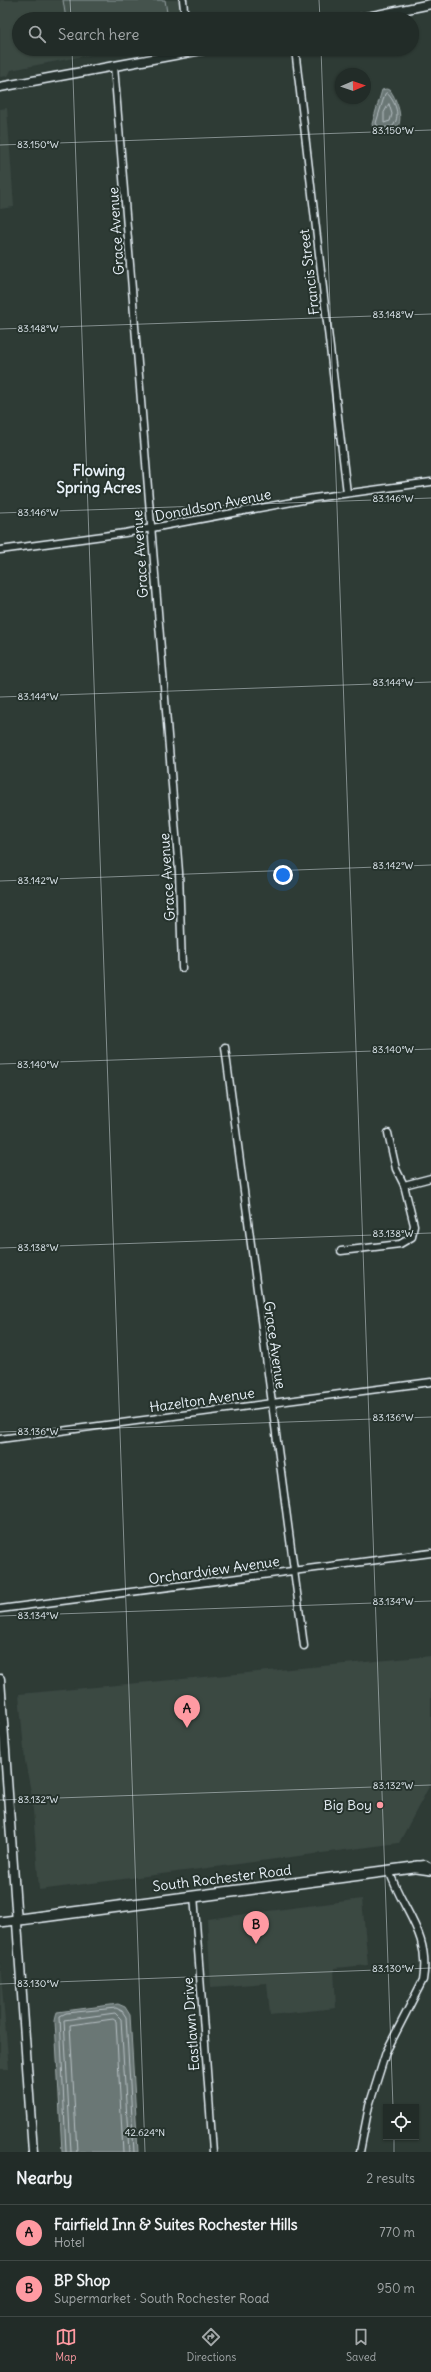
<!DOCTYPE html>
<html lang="en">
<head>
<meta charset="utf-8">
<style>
	:root { --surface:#222c28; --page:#2a3430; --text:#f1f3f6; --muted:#a2a7a8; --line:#3f4845; --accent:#ff9aa2 }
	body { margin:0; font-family:Delius,sans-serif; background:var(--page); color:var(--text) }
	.controls { position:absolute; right:12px; bottom:12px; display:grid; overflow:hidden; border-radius:0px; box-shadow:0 1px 3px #0004 }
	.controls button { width:36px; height:36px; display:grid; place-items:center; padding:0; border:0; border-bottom:1px solid var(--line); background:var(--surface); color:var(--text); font:20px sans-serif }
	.compass { position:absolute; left:335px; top:68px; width:36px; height:36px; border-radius:50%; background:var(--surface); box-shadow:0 1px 3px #0004; rotate:88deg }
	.you { position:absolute; left:283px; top:875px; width:14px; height:14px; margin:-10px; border:3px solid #fff; border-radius:50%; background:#1a73e8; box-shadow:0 0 0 6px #1a73e833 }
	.badge { display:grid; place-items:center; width:26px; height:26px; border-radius:50%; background:var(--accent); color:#111; font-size:13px; font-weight:700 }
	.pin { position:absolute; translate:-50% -33px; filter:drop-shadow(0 1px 2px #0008) }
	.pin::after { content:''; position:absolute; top:21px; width:14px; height:12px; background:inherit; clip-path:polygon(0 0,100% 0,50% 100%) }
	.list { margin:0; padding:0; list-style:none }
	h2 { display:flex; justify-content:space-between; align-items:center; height:52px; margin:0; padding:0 16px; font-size:17px }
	h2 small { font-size:13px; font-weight:400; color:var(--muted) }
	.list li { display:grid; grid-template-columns:26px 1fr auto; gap:12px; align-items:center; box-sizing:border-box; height:56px; padding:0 16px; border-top:1px solid var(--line) }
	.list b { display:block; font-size:15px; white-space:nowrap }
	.list p { margin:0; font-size:13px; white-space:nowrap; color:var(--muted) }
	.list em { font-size:13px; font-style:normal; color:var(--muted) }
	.icon { flex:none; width:22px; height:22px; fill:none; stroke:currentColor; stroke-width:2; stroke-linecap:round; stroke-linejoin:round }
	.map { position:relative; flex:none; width:431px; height:2152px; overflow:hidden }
	.search { position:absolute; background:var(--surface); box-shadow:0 1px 3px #0004; left:12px; right:12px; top:12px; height:44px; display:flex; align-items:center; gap:10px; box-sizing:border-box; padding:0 14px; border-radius:22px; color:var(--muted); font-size:15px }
	.sheet { height:164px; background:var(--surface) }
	nav { display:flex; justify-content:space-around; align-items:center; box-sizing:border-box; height:56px; border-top:1px solid var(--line); background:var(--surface); font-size:11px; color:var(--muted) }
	nav a { display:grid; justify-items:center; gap:2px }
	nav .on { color:var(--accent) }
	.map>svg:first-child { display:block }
</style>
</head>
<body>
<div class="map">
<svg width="431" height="2152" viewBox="0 0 431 2152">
	<rect width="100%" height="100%" fill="#2e3b35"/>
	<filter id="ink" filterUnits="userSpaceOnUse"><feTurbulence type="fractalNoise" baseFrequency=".025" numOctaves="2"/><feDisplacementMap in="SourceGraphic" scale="8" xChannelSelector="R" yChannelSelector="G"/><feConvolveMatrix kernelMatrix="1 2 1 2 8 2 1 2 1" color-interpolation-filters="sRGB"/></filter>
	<g filter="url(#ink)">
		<g fill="#3b4843">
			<path d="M0 0H179L180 19H19V49H120L11 70 8 76 0 77Z"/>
			<path d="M7 108 14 207 0 209V109Z"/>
			<path d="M431 1656V1783L399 1843 39 1890 32 1797 25 1761 19 1694Z"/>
			<path d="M362 1899 368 1965 334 1968 336 2008 270 2015 267 1983 211 1987 207 1919Z"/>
			<path d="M0 1963 9 2069H0Z"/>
		</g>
		<path fill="#45524e" stroke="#96a2a3" d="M63 0H165L168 19H66Z"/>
		<g fill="#6b7775" stroke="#9da8a9">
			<path d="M386 89 390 90C403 109 408 141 374 131L372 124 382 90Z"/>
			<path d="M118 2004 125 2007 130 2015 138 2152H62L55 2021 57 2012Z"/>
		</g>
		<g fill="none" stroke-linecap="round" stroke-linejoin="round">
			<g stroke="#b6c0c4" stroke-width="1">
				<path d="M387 93C395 101 402 117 392 127L379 128 376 123 385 94Z"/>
				<path d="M389 104 392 114 390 121 384 123V113Z"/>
				<path d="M66 2152 60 2016 66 2013 116 2008 122 2011 126 2017 134 2152"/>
				<path d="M71 2152 64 2020 115 2013 121 2019 129 2152"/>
				<path d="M77 2152 70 2025 113 2019 116 2021 123 2152"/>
			</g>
			<g stroke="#e8f1f8" stroke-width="9">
				<g id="minor">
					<path d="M183 0 185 19"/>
					<path d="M295 49 347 493"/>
					<path d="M114 66 179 872 182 968"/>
					<path d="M0 550 125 533 314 498 431 482"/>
					<path d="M225 1047 304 1646"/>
					<path d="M388 1133 396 1169 404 1185"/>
					<path d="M341 1251 400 1244 412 1237 414 1225 404 1185 431 1178"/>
					<path d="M0 1439 431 1382"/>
					<path d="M0 1609 431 1553"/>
					<path d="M194 1895 213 2152"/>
					<path d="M360 2152 369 2106 386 2052 423 1980C431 1933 402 1911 389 1870"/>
				</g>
			</g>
			<g stroke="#e8f1f8" stroke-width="11">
				<g id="tertiary">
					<path d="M358 19 431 4"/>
					<path d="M0 87 207 49"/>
					<path d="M0 1679 33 2152"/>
				</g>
			</g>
			<g stroke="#e8f1f8" stroke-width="12">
				<path id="secondary" d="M0 1922 16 1920"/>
			</g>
			<g stroke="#e8f1f8" stroke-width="13">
				<path id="primary" d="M16 1920 425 1866"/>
			</g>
			<g stroke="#e8f1f8" stroke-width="14">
				<path id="motorway" d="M417 1867 431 1869"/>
			</g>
			<use href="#minor" stroke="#26332d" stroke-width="6"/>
			<use href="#tertiary" stroke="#26332d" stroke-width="8"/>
			<use href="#secondary" stroke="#26332d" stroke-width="9"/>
			<use href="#primary" stroke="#26332d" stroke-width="10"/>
			<use href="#motorway" stroke="#26332d" stroke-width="11"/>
		</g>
	</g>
	<path fill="none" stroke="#e8f1f8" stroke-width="1" stroke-opacity="0.45" d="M70 0 71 19M319 0 320 19M72 49 145 2152M321 49 393 2107M0 145 431 130M0 329 431 314M0 513 431 498M0 697 431 682M0 881 431 865M0 1064 431 1049M0 1248 431 1233M0 1432 431 1417M0 1616 431 1601M0 1800 431 1785M0 1984 431 1968M394 2137V2152"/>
	<circle fill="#ff9aa2" stroke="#26332d" stroke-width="1.5" cx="380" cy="1805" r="4"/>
	<g text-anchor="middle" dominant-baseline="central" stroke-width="4" stroke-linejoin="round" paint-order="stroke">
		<g font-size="14" fill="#e8f1f8" stroke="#26332d">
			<text transform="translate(116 231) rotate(-94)">Grace Avenue</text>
			<text transform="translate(309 272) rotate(-97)">Francis Street</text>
			<text transform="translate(213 505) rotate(-11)">Donaldson Avenue</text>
			<text transform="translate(140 554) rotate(-94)">Grace Avenue</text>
			<text transform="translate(167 877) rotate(-94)">Grace Avenue</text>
			<text transform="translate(275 1345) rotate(82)">Grace Avenue</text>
			<text transform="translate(202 1400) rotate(-8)">Hazelton Avenue</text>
			<text transform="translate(214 1570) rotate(-8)">Orchardview Avenue</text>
			<text transform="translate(222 1878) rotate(-7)">South Rochester Road</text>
			<text transform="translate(191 2024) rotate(-94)">Eastlawn Drive</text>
		</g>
		<g font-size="14" fill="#e8f1f8" stroke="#26332d" text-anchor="end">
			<text x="372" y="1805">Big Boy</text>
		</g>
		<g font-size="15" font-weight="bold" fill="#e8f1f8" stroke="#26332d">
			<text x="99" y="470">Flowing<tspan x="99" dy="17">Spring Acres</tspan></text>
		</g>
	</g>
	<g font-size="10" text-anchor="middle" fill="#e8f1f8" stroke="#26332d" stroke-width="4" stroke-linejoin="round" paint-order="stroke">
		<text x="393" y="134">83.150°W</text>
		<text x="38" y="148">83.150°W</text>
		<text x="393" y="318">83.148°W</text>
		<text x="38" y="332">83.148°W</text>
		<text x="393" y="502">83.146°W</text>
		<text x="38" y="516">83.146°W</text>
		<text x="393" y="686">83.144°W</text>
		<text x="38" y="700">83.144°W</text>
		<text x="393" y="869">83.142°W</text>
		<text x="38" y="884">83.142°W</text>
		<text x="393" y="1053">83.140°W</text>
		<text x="38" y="1068">83.140°W</text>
		<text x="393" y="1237">83.138°W</text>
		<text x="38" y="1251">83.138°W</text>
		<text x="393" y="1421">83.136°W</text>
		<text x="38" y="1435">83.136°W</text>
		<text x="393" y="1605">83.134°W</text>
		<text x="38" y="1619">83.134°W</text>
		<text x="393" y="1789">83.132°W</text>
		<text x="38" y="1803">83.132°W</text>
		<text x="393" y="1972">83.130°W</text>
		<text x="38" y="1987">83.130°W</text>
		<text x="145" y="2136">42.624°N</text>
	</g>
</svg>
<div class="controls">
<button><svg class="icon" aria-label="locate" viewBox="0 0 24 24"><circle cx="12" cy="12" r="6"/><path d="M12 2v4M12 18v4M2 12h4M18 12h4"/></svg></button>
</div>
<svg class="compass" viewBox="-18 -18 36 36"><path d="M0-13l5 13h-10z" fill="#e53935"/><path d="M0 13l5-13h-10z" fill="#a2a7a8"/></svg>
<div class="you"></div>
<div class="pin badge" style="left:187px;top:1728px">A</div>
<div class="pin badge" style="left:256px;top:1944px">B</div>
<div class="search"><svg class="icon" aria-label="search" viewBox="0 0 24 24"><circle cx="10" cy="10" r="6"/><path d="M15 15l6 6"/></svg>Search here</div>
</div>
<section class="sheet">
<h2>Nearby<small>2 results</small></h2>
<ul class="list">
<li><span class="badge">A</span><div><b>Fairfield Inn &amp; Suites Rochester Hills</b><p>Hotel</p></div><em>770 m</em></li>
<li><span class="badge">B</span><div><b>BP Shop</b><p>Supermarket · South Rochester Road</p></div><em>950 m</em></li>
</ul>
</section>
<nav>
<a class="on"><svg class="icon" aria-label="map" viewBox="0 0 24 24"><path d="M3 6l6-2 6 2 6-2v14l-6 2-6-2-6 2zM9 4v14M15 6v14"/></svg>Map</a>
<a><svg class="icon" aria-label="directions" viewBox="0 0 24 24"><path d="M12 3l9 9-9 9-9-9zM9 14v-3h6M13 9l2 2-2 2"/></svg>Directions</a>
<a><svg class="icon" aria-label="saved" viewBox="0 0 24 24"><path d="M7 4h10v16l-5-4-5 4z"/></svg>Saved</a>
</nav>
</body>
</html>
